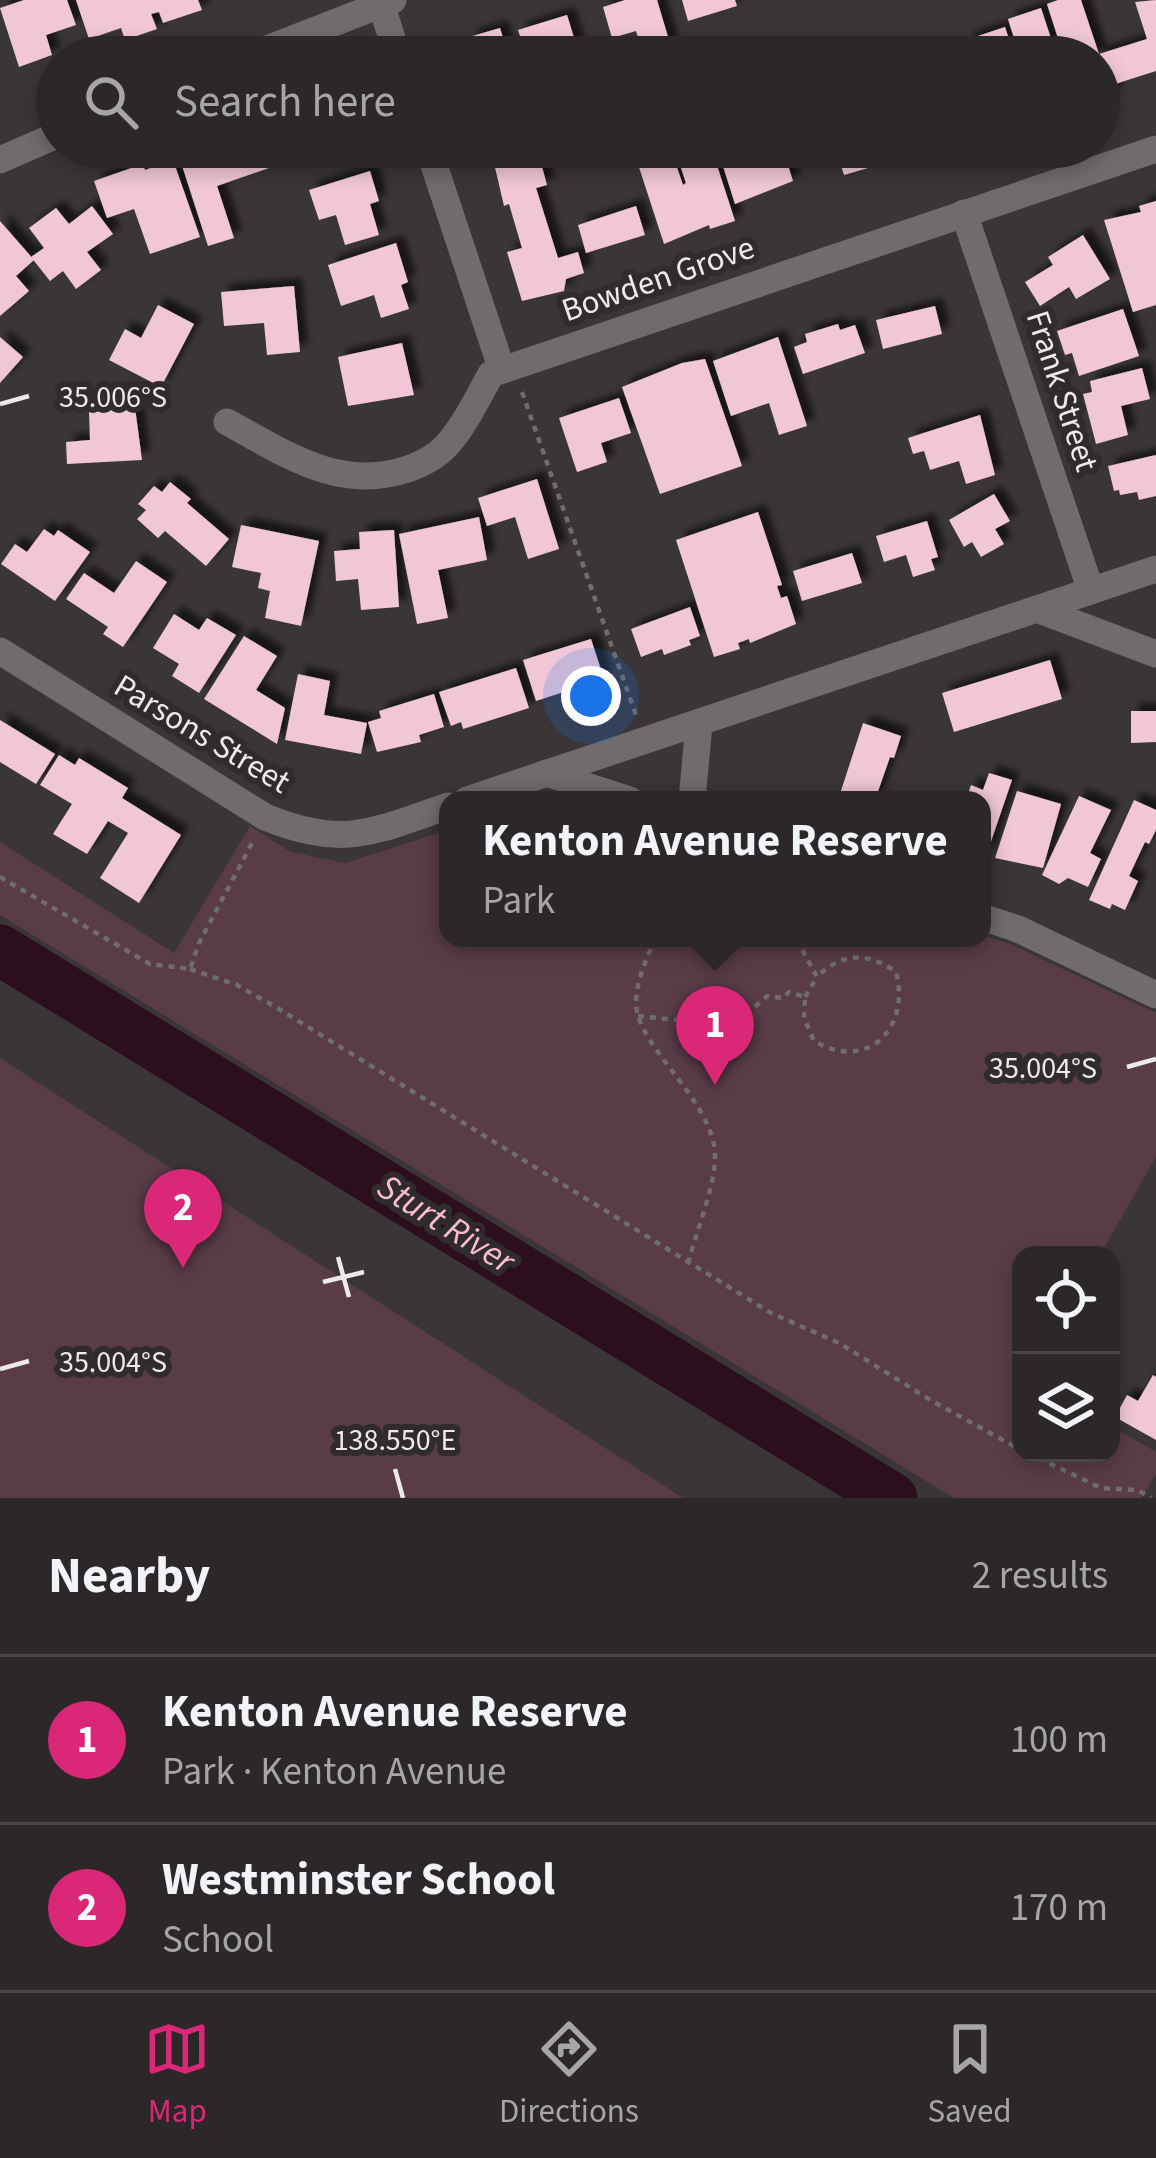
<!DOCTYPE html>
<html lang="en">
<head>
<meta charset="utf-8">
<style>
	:root { --surface:#2c2829; --page:#383435; --text:#f1f3f6; --muted:#a6a6a8; --line:#484446; --accent:#db2777 }
	body { margin:0; font-family:"Source Sans 3",sans-serif; background:var(--page); color:var(--text) }
	.controls { position:absolute; right:36px; bottom:36px; display:grid; overflow:hidden; border-radius:24px; box-shadow:0 6px 18px #0003 }
	.controls button { width:108px; height:108px; display:grid; place-items:center; padding:0; border:0; border-bottom:3px solid var(--line); background:var(--surface); color:var(--text); font:60px sans-serif }
	.you { position:absolute; left:591px; top:696px; width:42px; height:42px; margin:-30px; border:9px solid #fff; border-radius:50%; background:#1a73e8; box-shadow:0 0 0 18px #1a73e833 }
	.badge { display:grid; place-items:center; width:78px; height:78px; border-radius:50%; background:var(--accent); color:#fff; font-size:39px; font-weight:700 }
	.pin { position:absolute; translate:-50% -99px; filter:drop-shadow(0 3px 6px #0008) }
	.pin::after { content:''; position:absolute; top:63px; width:42px; height:36px; background:inherit; clip-path:polygon(0 0,100% 0,50% 100%) }
	.popup { position:absolute; left:439px; top:791px; width:552px; height:156px; box-sizing:border-box; display:grid; place-content:center; border-radius:24px; background:var(--surface); filter:drop-shadow(0 3px 9px #0005); font-size:39px; white-space:nowrap; color:var(--muted) }
	.popup b { font-size:45px; color:var(--text) }
	.popup::after { content:''; position:absolute; left:50%; top:100%; margin-left:-24px; border:24px solid transparent; border-top-color:var(--surface) }
	.list { margin:0; padding:0; list-style:none }
	h2 { display:flex; justify-content:space-between; align-items:center; height:156px; margin:0; padding:0 48px; font-size:51px }
	h2 small { font-size:39px; font-weight:400; color:var(--muted) }
	.list li { display:grid; grid-template-columns:78px 1fr auto; gap:36px; align-items:center; box-sizing:border-box; height:168px; padding:0 48px; border-top:3px solid var(--line) }
	.list b { display:block; font-size:45px; white-space:nowrap }
	.list p { margin:0; font-size:39px; white-space:nowrap; color:var(--muted) }
	.list em { font-size:39px; font-style:normal; color:var(--muted) }
	.icon { flex:none; width:66px; height:66px; fill:none; stroke:currentColor; stroke-width:2; stroke-linecap:round; stroke-linejoin:round }
	.map { position:relative; flex:none; width:1156px; height:1498px; overflow:hidden }
	.search { position:absolute; background:var(--surface); box-shadow:0 6px 18px #0003; left:36px; right:36px; top:36px; height:132px; display:flex; align-items:center; gap:30px; box-sizing:border-box; padding:0 42px; border-radius:66px; color:var(--muted); font-size:45px }
	.sheet { height:492px; background:var(--surface) }
	nav { display:flex; justify-content:space-around; align-items:center; box-sizing:border-box; height:168px; border-top:3px solid var(--line); background:var(--surface); font-size:33px; color:var(--muted) }
	nav a { display:grid; justify-items:center; gap:6px }
	nav .on { color:var(--accent) }
	.map>svg:first-child { display:block }
</style>
</head>
<body>
<div class="map">
<svg width="1156" height="1498" viewBox="0 0 1156 1498">
	<defs>
		<filter id="shadow"><feDropShadow dx="8" dy="-8" stdDeviation="3" flood-color="#0009"/></filter>
	</defs>
	<rect width="100%" height="100%" fill="#3a3637"/>
	<g fill="#593c47">
		<path d="M250 826 291 852 345 863 448 830V938L982 935 1010 944 1156 1013V1157L1100 1255H1021V1453H1111V1426L1156 1452V1474L1141 1498H954L0 915V842L174 953Z"/>
		<path d="M0 1058 683 1498H0Z"/>
	</g>
	<g fill="none" stroke-linecap="round" stroke-linejoin="round">
		<path stroke="#2c0e1c" stroke-width="51" d="M0 950 892 1498"/>
	</g>
	<g fill="#f1c7d7" filter="url(#shadow)">
		<path d="M24 0H67L76 25 46 35 52 55 19 67 0 8Z"/>
		<path d="M76 0H198L202 10 163 23 159 12 151 14 157 29 125 40 121 28 89 39Z"/>
		<path d="M625 0H657L674 57H644L636 31 612 38 603 7Z"/>
		<path d="M682 0H735L737 6 688 21Z"/>
		<path d="M1058 0H1081L1099 54 1147 39 1135 2 1156 0V71L1112 85 1114 94 1104 97 1106 103 1099 105V57H1064L1047 4Z"/>
		<path d="M1041 8 1057 57H1020L1008 19Z"/>
		<path d="M567 15 580 57H527L518 30Z"/>
		<path d="M1005 27 1015 57H971L966 40Z"/>
		<path d="M500 28 509 57H461L474 52 469 37Z"/>
		<path d="M196 147H262L269 168 217 186 234 238 208 246 178 153Z"/>
		<path d="M670 147 683 185 686 183 674 147H711L735 221 710 229 709 225 664 244 636 158Z"/>
		<path d="M717 147H748L753 162 784 153 793 181 735 204Z"/>
		<path d="M799 147H862L868 168 844 175 836 151 804 161Z"/>
		<path d="M537 149 547 185 536 188 558 258 578 252 584 273 566 279 564 291 522 301 507 252 522 248 509 204 504 206 494 163Z"/>
		<path d="M173 160 200 237 150 254 134 209 107 218 94 181 143 164 145 170Z"/>
		<path d="M370 171 379 201 370 204 379 235 345 245 336 215 319 220 309 190Z"/>
		<path d="M1156 201V305L1133 312 1104 220 1141 212 1139 206Z"/>
		<path d="M92 206 113 234 87 252 101 270 76 289 63 271 50 281 31 257 44 248 29 228 56 208 69 224Z"/>
		<path d="M636 206 645 235 586 253 578 225Z"/>
		<path d="M0 221 34 260 16 276 29 291 0 316Z"/>
		<path d="M1083 235 1110 279 1076 299 1069 287 1040 306 1025 282 1053 265 1048 257Z"/>
		<path d="M396 243 408 282 401 285 409 309 381 318 374 295 341 306 328 265Z"/>
		<path d="M294 286 300 352 267 355 264 323 224 326 221 292Z"/>
		<path d="M158 305 194 324 161 387 109 360 125 329 141 338Z"/>
		<path d="M935 306 942 334 883 349 876 320Z"/>
		<path d="M1123 309 1139 356 1079 376 1072 353 1065 355 1057 331Z"/>
		<path d="M838 324 840 330 855 325 865 353 803 374 794 347 807 342 805 334Z"/>
		<path d="M0 337 23 357 0 383Z"/>
		<path d="M778 337 807 426 779 435 769 403 731 416 713 361Z"/>
		<path d="M402 343 414 395 348 406 338 357Z"/>
		<path d="M705 359 742 466 660 494 622 387 682 363Z"/>
		<path d="M1142 368 1150 399 1121 406 1128 435 1096 444 1083 394 1092 392 1090 381Z"/>
		<path d="M133 393 142 460 67 464 66 442 90 440 89 412 109 411 108 394Z"/>
		<path d="M619 398 631 433 601 443 607 462 577 472 559 418Z"/>
		<path d="M980 415 995 475 966 484 959 461 930 470 924 451 913 454 908 438Z"/>
		<path d="M1156 455V496L1139 500 1137 492 1120 495 1119 490 1114 491 1108 466Z"/>
		<path d="M537 479 559 549 528 559 515 517 487 526 478 498Z"/>
		<path d="M170 482 191 499 187 503 229 539 206 566 165 531 158 538 137 519 146 510 138 504 154 486 162 492Z"/>
		<path d="M994 494 1010 521 995 529 1004 544 981 557 972 542 964 547 949 520Z"/>
		<path d="M758 512 782 585 777 586 781 598 787 596 796 624 750 643 749 639 738 643 740 649 714 657 676 540Z"/>
		<path d="M479 517 487 560 438 570 448 618 417 624 399 534Z"/>
		<path d="M927 521 938 557 931 559 935 570 913 577 906 555 884 562 876 536Z"/>
		<path d="M241 525 319 541 301 626 265 618 270 591 258 588 261 573 232 567Z"/>
		<path d="M44 529 54 536 58 530 90 552 55 601 1 564 15 544 27 552Z"/>
		<path d="M394 530 399 607 361 610 358 579 336 581 334 551 360 549 359 532Z"/>
		<path d="M852 553 862 583 802 601 793 571Z"/>
		<path d="M136 561 167 582 123 647 103 634 108 627 66 599 84 573 114 593Z"/>
		<path d="M690 607 700 636 689 640 691 645 664 655 662 649 641 657 631 629Z"/>
		<path d="M174 614 199 630 207 618 236 635 199 693 172 676 179 664 153 648Z"/>
		<path d="M244 636 277 656 256 690 285 708 277 744 204 699Z"/>
		<path d="M591 639 604 679 536 701 523 660Z"/>
		<path d="M1050 660 1062 699 954 732 942 693Z"/>
		<path d="M516 668 529 708 463 729 461 722 451 726 439 692Z"/>
		<path d="M298 674 330 681 324 715 367 723 361 754 285 740Z"/>
		<path d="M434 694 444 727 419 735 421 742 377 752 368 722 381 718 379 711Z"/>
		<path d="M1131 711H1156V742L1131 743Z"/>
		<path d="M0 720 55 754 36 784 0 762Z"/>
		<path d="M863 723 901 736 894 758 890 757 875 800H838Z"/>
		<path d="M59 755 75 765 79 758 128 788 122 798 181 835 139 903 100 878 128 833 108 821 87 854 53 834 72 804 40 785Z"/>
		<path d="M989 773 1012 780 986 856 982 855V800H966L971 785 983 790Z"/>
		<path d="M1017 791 1061 804 1043 868 995 858Z"/>
		<path d="M1079 796 1111 810 1090 853 1101 859 1088 887 1068 878 1059 884 1042 875Z"/>
		<path d="M1134 800 1156 810V830L1149 844 1145 842 1129 876 1138 881 1125 910 1112 904 1110 909 1089 900Z"/>
		<path d="M1153 1375 1156 1377V1440L1115 1417 1127 1395 1138 1401Z"/>
	</g>
	<g fill="none" stroke-linecap="round" stroke-linejoin="round">
		<g stroke="#706d6e" stroke-width="4.5" stroke-dasharray="6 6" stroke-linecap="butt">
			<path d="M522 392 636 715"/>
			<path d="M0 877 150 964 190 969 199 943 252 843"/>
			<path d="M655 938C647 959 637 978 636 1001 634 1046 718 1103 715 1159 714 1188 697 1230 689 1260"/>
			<path d="M190 969 237 985 279 1009 771 1313 839 1343 932 1401 1021 1450"/>
			<path d="M805 997 817 977"/>
			<path d="M638 1016C684 1020 732 1032 767 996L783 998 789 992 805 997 804 1018 814 1041C868 1073 911 1027 896 972 868 952 842 952 817 977L796 938"/>
			<path d="M1028 1453 1101 1488 1138 1490 1151 1498"/>
		</g>
		<g stroke="#706b6d" stroke-width="27">
			<path d="M381 4 398 57"/>
			<path d="M246 57 393 0"/>
			<path d="M428 147 502 370"/>
			<path d="M0 160 57 135"/>
			<path d="M964 213 1091 591"/>
			<path d="M227 422C286 454 339 492 408 469 422 464 437 456 447 445 465 425 478 397 491 374L1156 149"/>
			<path d="M1037 609 1156 654"/>
			<path d="M0 651 265 817C344 849 372 832 448 806"/>
			<path d="M546 773 630 800"/>
			<path d="M467 800 1156 569"/>
			<path d="M692 800 699 724"/>
			<path d="M982 917 1018 929 1156 995"/>
		</g>
	</g>
	<path fill="none" stroke="#edeaeb" stroke-width="4.5" d="M0 404 29 396M1127 1067 1156 1059M338 1257 349 1297M323 1282 364 1272M0 1369 29 1361M395 1469 403 1498"/>
	<g text-anchor="middle" dominant-baseline="central" stroke-width="12" stroke-linejoin="round" paint-order="stroke">
		<g font-size="33" fill="#edeaeb" stroke="#302c2d">
			<text transform="translate(658 279) rotate(-19)">Bowden Grove</text>
			<text transform="translate(1062 391) rotate(72)">Frank Street</text>
			<text transform="translate(202 734) rotate(31)">Parsons Street</text>
		</g>
		<g font-size="36" font-style="italic" fill="#fcbad3" stroke="#302c2d">
			<text transform="translate(446 1224) rotate(32)">Sturt River</text>
		</g>
	</g>
	<g font-size="30" text-anchor="middle" fill="#edeaeb" stroke="#302c2d" stroke-width="12" stroke-linejoin="round" paint-order="stroke">
		<text x="113" y="407">35.006°S</text>
		<text x="1043" y="1078">35.004°S</text>
		<text x="113" y="1372">35.004°S</text>
		<text x="395" y="1450">138.550°E</text>
	</g>
</svg>
<div class="controls">
<button><svg class="icon" aria-label="locate" viewBox="0 0 24 24"><circle cx="12" cy="12" r="6"/><path d="M12 2v4M12 18v4M2 12h4M18 12h4"/></svg></button>
<button><svg class="icon" aria-label="layers" viewBox="0 0 24 24"><path d="M12 4l9 5-9 5-9-5zM3 14l9 5 9-5"/></svg></button>
</div>
<div class="you"></div>
<div class="pin badge" style="left:715px;top:1085px">1</div>
<div class="popup"><b>Kenton Avenue Reserve</b>Park</div>
<div class="pin badge" style="left:183px;top:1268px">2</div>
<div class="search"><svg class="icon" aria-label="search" viewBox="0 0 24 24"><circle cx="10" cy="10" r="6"/><path d="M15 15l6 6"/></svg>Search here</div>
</div>
<section class="sheet">
<h2>Nearby<small>2 results</small></h2>
<ul class="list">
<li><span class="badge">1</span><div><b>Kenton Avenue Reserve</b><p>Park · Kenton Avenue</p></div><em>100 m</em></li>
<li><span class="badge">2</span><div><b>Westminster School</b><p>School</p></div><em>170 m</em></li>
</ul>
</section>
<nav>
<a class="on"><svg class="icon" aria-label="map" viewBox="0 0 24 24"><path d="M3 6l6-2 6 2 6-2v14l-6 2-6-2-6 2zM9 4v14M15 6v14"/></svg>Map</a>
<a><svg class="icon" aria-label="directions" viewBox="0 0 24 24"><path d="M12 3l9 9-9 9-9-9zM9 14v-3h6M13 9l2 2-2 2"/></svg>Directions</a>
<a><svg class="icon" aria-label="saved" viewBox="0 0 24 24"><path d="M7 4h10v16l-5-4-5 4z"/></svg>Saved</a>
</nav>
</body>
</html>
